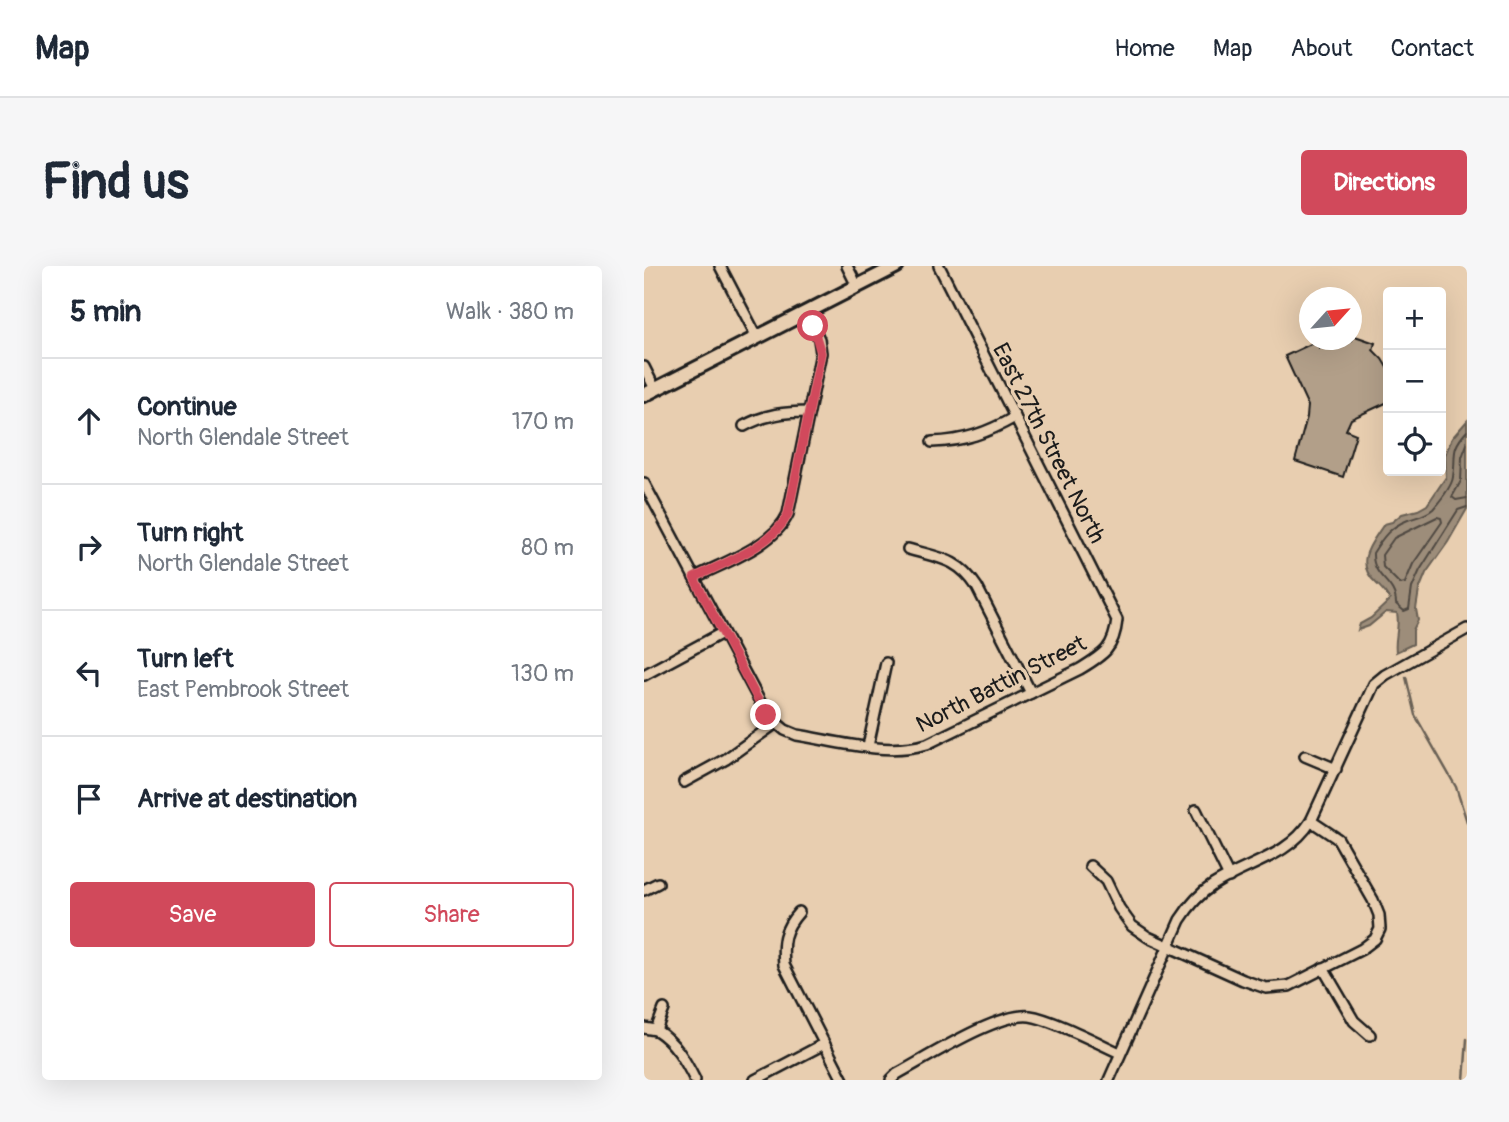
<!DOCTYPE html>
<html lang="en">
<head>
<meta charset="utf-8">
<style>
	:root { --surface:#fff; --page:#f6f6f7; --text:#1f2937; --muted:#747a83; --line:#e0e1e3; --accent:#d1495b }
	body { margin:0; font-family:Pangolin,sans-serif; background:var(--page); color:var(--text) }
	.controls { position:absolute; right:21px; top:21px; display:grid; overflow:hidden; border-radius:7px; box-shadow:0 7px 28px #0002 }
	.controls button { width:63px; height:63px; display:grid; place-items:center; padding:0; border:0; border-bottom:2px solid var(--line); background:var(--surface); color:var(--text); font:35px sans-serif }
	.compass { position:absolute; left:655px; top:21px; width:63px; height:63px; border-radius:50%; background:var(--surface); box-shadow:0 7px 28px #0002; rotate:63deg }
	.stop { position:absolute; width:21px; height:21px; margin:-16px; border:5px solid #d1495b; border-radius:50%; background:#fff }
	.stop.end { background:#d1495b; border-color:#fff; box-shadow:0 2px 7px #0008 }
	.list { margin:0; padding:0; list-style:none }
	h2 { display:flex; justify-content:space-between; align-items:center; height:91px; margin:0; padding:0 28px; font-size:30px }
	h2 small { font-size:23px; font-weight:400; color:var(--muted) }
	.list li { display:grid; grid-template-columns:46px 1fr auto; gap:21px; align-items:center; box-sizing:border-box; height:126px; padding:0 28px; border-top:2px solid var(--line) }
	.list b { display:block; font-size:26px; white-space:nowrap }
	.list p { margin:0; font-size:23px; white-space:nowrap; color:var(--muted) }
	.list em { font-size:23px; font-style:normal; color:var(--muted) }
	.actions { display:flex; gap:14px; padding:21px 28px }
	.actions a { flex:1; padding:16px 0; border:2px solid var(--accent); border-radius:7px; text-align:center; font-size:24px; color:var(--accent) }
	.actions .main { background:var(--accent); color:#fff }
	.icon { flex:none; width:38px; height:38px; fill:none; stroke:currentColor; stroke-width:2; stroke-linecap:round; stroke-linejoin:round }
	.map { position:relative; flex:none; width:823px; height:814px; overflow:hidden; border-radius:7px }
	header { display:flex; align-items:center; gap:42px; box-sizing:border-box; height:98px; padding:0 35px; background:var(--surface); border-bottom:2px solid var(--line) }
	header strong { font-size:33px }
	nav { display:flex; gap:38px; margin-inline-start:auto; font-size:24px }
	.intro { display:flex; align-items:center; justify-content:space-between; box-sizing:border-box; height:168px; padding:0 42px }
	h1 { margin:0; font-size:49px }
	.button { padding:18px 32px; border-radius:7px; background:var(--accent); color:#fff; font-size:24px; font-weight:700 }
	main { display:flex; gap:42px; padding:0 42px }
	aside { flex:1; background:var(--surface); border-radius:7px; box-shadow:0 7px 28px #0002 }
	.map>svg:first-child { display:block }
</style>
</head>
<body>
<header>
<strong>Map</strong>
<nav><a>Home</a><a>Map</a><a>About</a><a>Contact</a></nav>
</header>
<div class="intro"><h1>Find us</h1><a class="button">Directions</a></div>
<main>
<aside>
<h2>5 min<small>Walk · 380 m</small></h2>
<ul class="list">
<li><svg class="icon" aria-label="ahead" viewBox="0 0 24 24"><path d="M12 20V5M6 11l6-6 6 6"/></svg><div><b>Continue</b><p>North Glendale Street</p></div><em>170 m</em></li>
<li><svg class="icon" aria-label="right" viewBox="0 0 24 24"><path d="M7 20v-9h11M14 6l5 5-5 5"/></svg><div><b>Turn right</b><p>North Glendale Street</p></div><em>80 m</em></li>
<li><svg class="icon" aria-label="left" viewBox="0 0 24 24"><path d="M17 20v-9H6M10 6l-5 5 5 5"/></svg><div><b>Turn left</b><p>East Pembrook Street</p></div><em>130 m</em></li>
<li><svg class="icon" aria-label="arrive" viewBox="0 0 24 24"><path d="M6 21V4h12l-3 4 3 4H6"/></svg><div><b>Arrive at destination</b></div></li>
</ul>
<div class="actions"><a class="main">Save</a><a>Share</a></div>
</aside>
<div class="map">
<svg width="823" height="814" viewBox="0 0 823 814">
	<rect width="100%" height="100%" fill="#e8ceb0"/>
	<filter id="ink" filterUnits="userSpaceOnUse"><feTurbulence type="fractalNoise" baseFrequency=".0143" numOctaves="2"/><feDisplacementMap in="SourceGraphic" scale="14" xChannelSelector="R" yChannelSelector="G"/><feConvolveMatrix kernelMatrix="1 2 1 2 8 2 1 2 1" color-interpolation-filters="sRGB"/></filter>
	<g filter="url(#ink)">
		<path fill="#9d8d7a" stroke="#696054" stroke-width="2" d="M823 155V243L804 276 782 307 775 324 772 343 774 354 769 364V378L752 386C750 372 756 361 753 347L742 346 725 360 714 364 716 358 727 352 746 334C741 325 738 323 732 317 709 296 728 277 740 258L748 256 758 248 774 244 783 239 802 211 801 189 808 172Z"/>
		<g fill="none" stroke-linecap="round" stroke-linejoin="round">
			<g stroke="#504942" stroke-width="2">
				<path d="M823 165C805 185 813 188 809 211 808 220 795 236 789 243 781 250 772 251 764 254 746 261 739 271 729 287 728 313 752 314 752 338L760 345 765 343 768 322 776 304 814 244 823 241"/>
				<path d="M823 178 818 191 817 215 808 231 812 234 823 232"/>
				<path d="M793 251 797 252 798 256 769 298 761 317 756 318 739 301 738 289 750 272Z"/>
			</g>
			<g stroke="#696054" stroke-width="2.5">
				<path d="M762 411 771 449 812 521 823 556"/>
				<path d="M820 814 823 773"/>
			</g>
		</g>
		<path fill="#b29f89" stroke="#1c1c1c" stroke-width="2" d="M708 69 731 77 729 84 738 93 744 103V136L707 153 702 164 712 168 699 211 651 195 663 151 664 140 641 90 673 75 676 82 690 76 708 74Z"/>
		<g fill="none" stroke-linecap="round" stroke-linejoin="round">
			<g stroke="#1c1c1c" stroke-width="14">
				<g id="street">
					<path d="M76 0 113 71"/>
					<path d="M203 0 213 20"/>
					<path d="M0 101 11 123"/>
					<path d="M100 160C122 148 141 146 165 146"/>
					<path d="M288 176C320 175 343 167 371 151"/>
					<path d="M0 217 123 449 141 464 153 469C195 476 242 490 283 478L436 403C459 389 470 383 473 354L295 0"/>
					<path d="M264 283C295 292 314 292 333 321L387 427"/>
					<path d="M50 312C80 296 130 280 144 248L177 87 175 73 163 46"/>
					<path d="M0 409 78 367"/>
					<path d="M224 480 242 397"/>
					<path d="M661 490 692 503"/>
					<path d="M40 516 82 493 132 457"/>
					<path d="M552 544 585 611"/>
					<path d="M446 600 462 615 475 642 488 660 504 671 599 714 622 722 645 720 718 683 731 673 736 663 735 649 729 634 694 573 667 555"/>
					<path d="M0 624 14 617"/>
					<path d="M155 646C139 664 138 676 140 699L199 814"/>
					<path d="M679 702 710 755 726 769"/>
					<path d="M0 762 12 764"/>
					<path d="M12 764C31 776 41 794 51 814"/>
					<path d="M12 764 20 743"/>
					<path d="M111 814 180 778"/>
					<path d="M247 814 253 808C283 792 354 746 386 750 408 753 454 777 476 787"/>
					<path d="M465 814 536 654C545 640 555 628 569 619 603 597 644 591 667 555L730 418 741 409 823 363"/>
				</g>
			</g>
			<g stroke="#1c1c1c" stroke-width="18">
				<path id="secondary" d="M0 129 253 0"/>
			</g>
			<use href="#street" stroke="#e8ceb0" stroke-width="9"/>
			<use href="#secondary" stroke="#e8ceb0" stroke-width="12"/>
		</g>
	</g>
	<g fill="none" stroke-linecap="round" stroke-linejoin="round" filter="url(#ink)">
		<path stroke="#d1495b" stroke-width="9" d="M122 449 50 312C81 296 129 280 144 248L177 87 169 60"/>
	</g>
	<g text-anchor="middle" dominant-baseline="central" stroke-width="7" stroke-linejoin="round" paint-order="stroke">
		<g font-size="23" fill="#1c1c1c" stroke="#e8ceb0">
			<text transform="translate(405 177) rotate(63)">East 27th Street North</text>
			<text transform="translate(357 418) rotate(-27)">North Battin Street</text>
		</g>
	</g>
</svg>
<div class="controls">
<button>+</button>
<button>−</button>
<button><svg class="icon" aria-label="locate" viewBox="0 0 24 24"><circle cx="12" cy="12" r="6"/><path d="M12 2v4M12 18v4M2 12h4M18 12h4"/></svg></button>
</div>
<svg class="compass" viewBox="-18 -18 36 36"><path d="M0-13l5 13h-10z" fill="#e53935"/><path d="M0 13l5-13h-10z" fill="#747a83"/></svg>
<div class="stop" style="left:169px;top:60px"></div>
<div class="stop end" style="left:122px;top:449px"></div>
</div>
</main>
</body>
</html>
